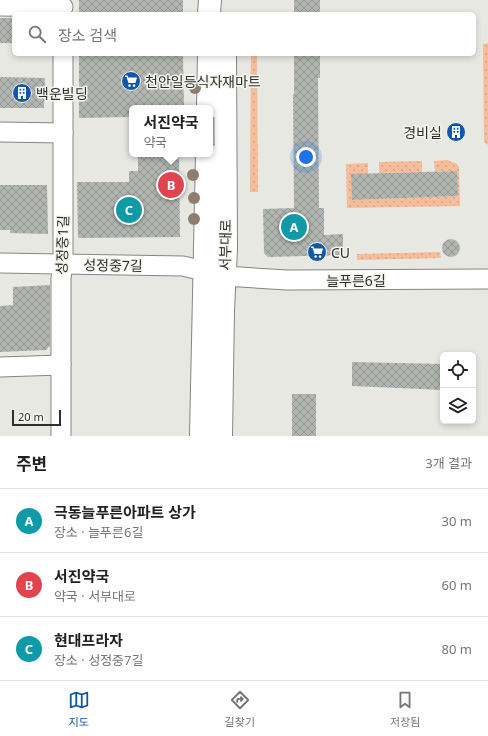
<!DOCTYPE html>
<html lang="ko">
<head>
<meta charset="utf-8">
<style>
	:root { --surface:#fff; --page:#f6f6f6; --text:#202124; --muted:#757577; --line:#e0e0e0; --accent:#1158a8 }
	body { margin:0; font-family:"Noto Sans","Noto Sans KR",sans-serif; background:var(--page); color:var(--text) }
	.controls { position:absolute; right:12px; bottom:12px; display:grid; overflow:hidden; border-radius:6px; box-shadow:0 2px 6px #0003 }
	.controls button { width:36px; height:36px; display:grid; place-items:center; padding:0; border:0; border-bottom:1px solid var(--line); background:var(--surface); color:var(--text); font:20px sans-serif }
	.scale { position:absolute; left:12px; bottom:10px; width:49px; box-sizing:border-box; padding-left:4px; border:2px solid #2f2f2d; border-top:0; font-size:11px; line-height:14px; white-space:nowrap; color:#2f2f2d; -webkit-text-stroke:3px #f5f5ef; paint-order:stroke }
	.you { position:absolute; left:306px; top:157px; width:14px; height:14px; margin:-10px; border:3px solid #fff; border-radius:50%; background:#1a73e8; box-shadow:0 0 0 6px #1a73e833 }
	.badge { display:grid; place-items:center; width:26px; height:26px; border-radius:50%; background:var(--accent); color:#fff; font-size:13px; font-weight:700 }
	.pin { position:absolute; translate:-50% -50%; border:2px solid #fff; box-shadow:0 1px 4px #0006 }
	.popup { position:absolute; left:129px; top:105px; width:84px; height:52px; box-sizing:border-box; display:grid; place-content:center; border-radius:6px; background:var(--surface); filter:drop-shadow(0 1px 3px #0005); font-size:13px; white-space:nowrap; color:var(--muted) }
	.popup b { font-size:15px; color:var(--text) }
	.popup::after { content:''; position:absolute; left:50%; top:100%; margin-left:-8px; border:8px solid transparent; border-top-color:var(--surface) }
	.list { margin:0; padding:0; list-style:none }
	h2 { display:flex; justify-content:space-between; align-items:center; height:52px; margin:0; padding:0 16px; font-size:17px }
	h2 small { font-size:13px; font-weight:400; color:var(--muted) }
	.list li { display:grid; grid-template-columns:26px 1fr auto; gap:12px; align-items:center; box-sizing:border-box; height:64px; padding:0 16px; border-top:1px solid var(--line) }
	.list b { display:block; font-size:15px; white-space:nowrap }
	.list p { margin:0; font-size:13px; white-space:nowrap; color:var(--muted) }
	.list em { font-size:13px; font-style:normal; color:var(--muted) }
	.icon { flex:none; width:22px; height:22px; fill:none; stroke:currentColor; stroke-width:2; stroke-linecap:round; stroke-linejoin:round }
	.map { position:relative; flex:none; width:488px; height:436px; overflow:hidden }
	.search { position:absolute; background:var(--surface); box-shadow:0 2px 6px #0003; left:12px; right:12px; top:12px; height:44px; display:flex; align-items:center; gap:10px; box-sizing:border-box; padding:0 14px; border-radius:6px; color:var(--muted); font-size:15px }
	.sheet { height:244px; background:var(--surface) }
	nav { display:flex; justify-content:space-around; align-items:center; box-sizing:border-box; height:56px; border-top:1px solid var(--line); background:var(--surface); font-size:11px; color:var(--muted) }
	nav a { display:grid; justify-items:center; gap:2px }
	nav .on { color:var(--accent) }
	.map>svg:first-child { display:block }
</style>
</head>
<body>
<div class="map">
<svg width="488" height="436" viewBox="0 0 488 436">
	<defs>
		<pattern id="grass-dots" width="8" height="8" patternUnits="userSpaceOnUse"><rect width="8" height="8" fill="#f7bc9a"/><path d="M2 2h.1M6 6h.1" fill="none" stroke="#d4a285" stroke-width="1.8" stroke-linecap="round"/></pattern>
		<pattern id="building-cross-hatch" width="8" height="8" patternUnits="userSpaceOnUse"><rect width="8" height="8" fill="#b2b6b1"/><path d="M0 0l8 8M0 8l8-8" fill="none" stroke="#919490"/></pattern>
	</defs>
	<rect width="100%" height="100%" fill="#e7e8e2"/>
	<g fill="url(#grass-dots)">
		<path d="M488 43V145L484 142 483 44Z"/>
		<path d="M251 54H257L258 192H250Z"/>
		<path d="M447 160 457 164 459 167 460 206 347 208 346 164 368 163V174L352 200 457 196V171H435L434 161Z"/>
		<path d="M422 161V172L379 173V162Z"/>
		<path d="M440 252 441 258 357 260V254Z"/>
	</g>
	<g fill="url(#building-cross-hatch)">
		<rect x="79" y="0" width="104" height="14"/>
		<rect x="294" y="0" width="26" height="14"/>
		<rect x="0" y="18" width="14" height="25"/>
		<path d="M79 54H183L184 108H132V117L79 118Z"/>
		<path d="M294 54H320V78H318L319 208H324V235L343 234V255L268 257 264 253 263 209 294 208 293 94H294Z"/>
		<path d="M0 77 45 78 44 108H0Z"/>
		<path d="M138 154H179L180 237 78 238 77 182H129V171H138Z"/>
		<path d="M457 171 458 196 352 200 351 174Z"/>
		<path d="M0 185H47L48 234 10 233V230H0Z"/>
		<circle cx="451" cy="248" r="9"/>
		<path d="M50 285V346L46 350 0 352V306L13 305V287Z"/>
		<path d="M352 362 443 364V390L352 386Z"/>
		<rect x="292" y="394" width="24" height="42"/>
	</g>
	<g fill="none" stroke-linecap="round" stroke-linejoin="round">
		<g stroke="#868680" stroke-width="21">
			<g id="street">
				<path d="M0 6 63 7"/>
				<path d="M0 132 63 133"/>
				<path d="M0 263 183 266 224 276 287 280 488 279"/>
				<path d="M0 367 61 365"/>
				<path d="M61 436V278L63 264V54"/>
			</g>
		</g>
		<g stroke="#868680" stroke-width="24">
			<g id="secondary">
				<path d="M209 14 210 0"/>
				<path d="M208 108 209 54"/>
				<path d="M201 436 207 154"/>
				<path d="M221 436 223 311 226 248 225 54"/>
			</g>
		</g>
		<use href="#street" stroke="#fff" stroke-width="19"/>
		<use href="#secondary" stroke="#fff" stroke-width="22"/>
	</g>
	<g fill="#8f7d6e">
		<circle cx="195" cy="88" r="6"/>
		<circle cx="193" cy="175" r="6"/>
		<circle cx="194" cy="198" r="6"/>
		<circle cx="194" cy="219" r="6"/>
	</g>
	<defs>
		<g id="supermarket-disc" transform="scale(1)"><circle r="9.5" fill="#1158a8" stroke="#f5f5ef"/><path d="M-6-5.5h2.5l.6 2H6L4.5 2H-2.5L-4.4-4H-6ZM-1.5 3.2a1.3 1.3 0 1 0 .1 0ZM3 3.2a1.3 1.3 0 1 0 .1 0Z" fill="#fff"/></g>
		<g id="building-disc" transform="scale(1)"><circle r="9.5" fill="#1158a8" stroke="#f5f5ef"/><path d="M-4-6H4V6H1V3H-1V6H-4ZM-2.5-4.3h1.7v1.8h-1.7ZM.8-4.3h1.7v1.8H.8ZM-2.5-1h1.7V.8h-1.7ZM.8-1h1.7V.8H.8Z" fill="#fff"/></g>
	</defs>
	<g fill-rule="evenodd">
		<use href="#supermarket-disc" x="131" y="81"/>
		<use href="#building-disc" x="22" y="93"/>
		<use href="#building-disc" x="456" y="132"/>
		<use href="#supermarket-disc" x="317" y="252"/>
	</g>
	<g text-anchor="middle" dominant-baseline="central" stroke-width="3" stroke-linejoin="round" paint-order="stroke">
		<g font-size="14" fill="#2f2f2d" stroke="#f5f5ef" text-anchor="start">
			<text x="145" y="81">천안일등식자재마트</text>
			<text x="36" y="93">백운빌딩</text>
			<text x="442" y="132" text-anchor="end">경비실</text>
			<text x="331" y="252">CU</text>
		</g>
		<g font-size="14" fill="#2f2f2d" stroke="#f5f5ef">
			<text transform="translate(62 245) rotate(-88)">성정중1길</text>
			<text transform="translate(225 245) rotate(-89)">서부대로</text>
			<text transform="translate(113 265) rotate(1)">성정중7길</text>
			<text x="356" y="280">늘푸른6길</text>
		</g>
	</g>
</svg>
<div class="controls">
<button><svg class="icon" aria-label="locate" viewBox="0 0 24 24"><circle cx="12" cy="12" r="6"/><path d="M12 2v4M12 18v4M2 12h4M18 12h4"/></svg></button>
<button><svg class="icon" aria-label="layers" viewBox="0 0 24 24"><path d="M12 4l9 5-9 5-9-5zM3 14l9 5 9-5"/></svg></button>
</div>
<div class="scale">20 m</div>
<div class="you"></div>
<div class="pin badge" style="left:294px;top:227px;background:#0f9aa8">A</div>
<div class="pin badge" style="left:171px;top:185px;background:#e0444e">B</div>
<div class="popup"><b>서진약국</b>약국</div>
<div class="pin badge" style="left:129px;top:210px;background:#0f9aa8">C</div>
<div class="search"><svg class="icon" aria-label="search" viewBox="0 0 24 24"><circle cx="10" cy="10" r="6"/><path d="M15 15l6 6"/></svg>장소 검색</div>
</div>
<section class="sheet">
<h2>주변<small>3개 결과</small></h2>
<ul class="list">
<li><span class="badge" style="background:#0f9aa8">A</span><div><b>극동늘푸른아파트 상가</b><p>장소 · 늘푸른6길</p></div><em>30 m</em></li>
<li><span class="badge" style="background:#e0444e">B</span><div><b>서진약국</b><p>약국 · 서부대로</p></div><em>60 m</em></li>
<li><span class="badge" style="background:#0f9aa8">C</span><div><b>현대프라자</b><p>장소 · 성정중7길</p></div><em>80 m</em></li>
</ul>
</section>
<nav>
<a class="on"><svg class="icon" aria-label="map" viewBox="0 0 24 24"><path d="M3 6l6-2 6 2 6-2v14l-6 2-6-2-6 2zM9 4v14M15 6v14"/></svg>지도</a>
<a><svg class="icon" aria-label="directions" viewBox="0 0 24 24"><path d="M12 3l9 9-9 9-9-9zM9 14v-3h6M13 9l2 2-2 2"/></svg>길찾기</a>
<a><svg class="icon" aria-label="saved" viewBox="0 0 24 24"><path d="M7 4h10v16l-5-4-5 4z"/></svg>저장됨</a>
</nav>
</body>
</html>
